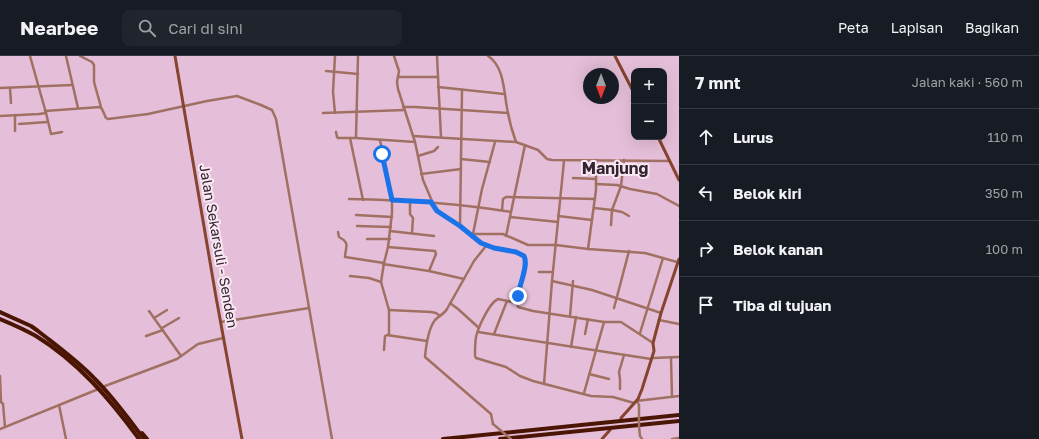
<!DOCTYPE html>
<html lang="id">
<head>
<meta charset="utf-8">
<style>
	:root { --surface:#171b24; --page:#20242c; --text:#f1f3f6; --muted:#9ea1a6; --line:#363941 }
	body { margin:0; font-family:"Golos Text",sans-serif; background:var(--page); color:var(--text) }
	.controls { position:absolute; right:12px; top:12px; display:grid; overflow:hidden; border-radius:8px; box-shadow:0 4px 16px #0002 }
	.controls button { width:36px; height:36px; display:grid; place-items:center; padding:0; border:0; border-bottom:1px solid var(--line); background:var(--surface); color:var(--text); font:20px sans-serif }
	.compass { position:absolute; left:583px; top:12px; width:36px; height:36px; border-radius:50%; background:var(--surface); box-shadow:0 4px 16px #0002; rotate:180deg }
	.stop { position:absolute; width:12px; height:12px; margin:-9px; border:3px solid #1a73e8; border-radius:50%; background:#fff }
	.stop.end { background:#1a73e8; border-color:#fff; box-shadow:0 1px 4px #0008 }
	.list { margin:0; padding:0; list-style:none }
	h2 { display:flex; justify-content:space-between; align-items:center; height:52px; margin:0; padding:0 16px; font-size:17px }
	h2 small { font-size:13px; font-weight:400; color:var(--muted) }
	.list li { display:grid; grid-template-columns:26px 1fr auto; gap:12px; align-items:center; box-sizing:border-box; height:56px; padding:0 16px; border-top:1px solid var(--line) }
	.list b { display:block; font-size:15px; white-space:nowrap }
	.list em { font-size:13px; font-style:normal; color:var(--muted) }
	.icon { flex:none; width:22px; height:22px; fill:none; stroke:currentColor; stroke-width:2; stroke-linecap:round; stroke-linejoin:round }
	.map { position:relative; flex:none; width:679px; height:383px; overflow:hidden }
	header { display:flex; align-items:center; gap:24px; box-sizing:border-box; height:56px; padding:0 20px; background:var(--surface); border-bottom:1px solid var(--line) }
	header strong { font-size:19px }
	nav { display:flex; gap:22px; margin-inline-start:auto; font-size:14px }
	.search { width:280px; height:36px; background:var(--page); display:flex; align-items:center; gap:10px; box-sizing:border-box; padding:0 14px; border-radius:8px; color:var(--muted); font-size:15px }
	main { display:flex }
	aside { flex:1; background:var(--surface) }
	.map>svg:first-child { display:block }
</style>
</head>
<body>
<header>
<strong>Nearbee</strong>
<div class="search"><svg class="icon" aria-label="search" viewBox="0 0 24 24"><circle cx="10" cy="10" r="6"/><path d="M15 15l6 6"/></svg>Cari di sini</div>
<nav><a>Peta</a><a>Lapisan</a><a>Bagikan</a></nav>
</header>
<main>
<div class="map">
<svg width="679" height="383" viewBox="0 0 679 383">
	<rect width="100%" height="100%" fill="#e5bfd9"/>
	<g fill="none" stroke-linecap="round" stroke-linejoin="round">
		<g stroke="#a07162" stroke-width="2.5">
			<path d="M66 0 78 52"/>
			<path d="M80 0 92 6 94 9V26L101 51"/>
			<path d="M394 0 399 15 397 26 398 33 415 86 423 124 435 152 486 190 516 196 524 200C530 211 513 235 518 251L533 255 604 266H621L653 287"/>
			<path d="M437 0 441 81"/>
			<path d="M488 0C504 10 504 36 507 52 509 64 512 75 516 86L538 94 547 103 552 104 669 105"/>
			<path d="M326 15 358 18"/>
			<path d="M398 21H437"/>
			<path d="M438 31 504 38"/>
			<path d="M0 32 72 29"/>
			<path d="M10 32 11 47"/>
			<path d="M403 51H415L508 57"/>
			<path d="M45 55 100 51 102 53 106 62 108 63 148 58 207 45 237 40 261 49 272 54 276 63 332 383"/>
			<path d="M46 57 51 78 62 76"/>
			<path d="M323 57 404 54"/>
			<path d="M335 57 333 36 335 0"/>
			<path d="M15 59V75"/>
			<path d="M0 60 39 58 46 57 30 0"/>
			<path d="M19 68 47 66"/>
			<path d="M336 76 337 81 338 82H356L415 86"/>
			<path d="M413 80 516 86"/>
			<path d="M356 81 358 0"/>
			<path d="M350 82 363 144"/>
			<path d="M380 84 392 144V157L388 191 384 207 381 226 389 254V279"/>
			<path d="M418 100 434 95 438 91"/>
			<path d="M461 103 490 106"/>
			<path d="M421 118 461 113"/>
			<path d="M573 122 596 123"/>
			<path d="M596 128 617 129 630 133 657 138 679 150"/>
			<path d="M349 143C403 144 457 147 511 156"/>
			<path d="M410 145V158L413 162 412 177"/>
			<path d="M594 152 612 154 621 130 624 104"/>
			<path d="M502 154 503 143 506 141 595 143"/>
			<path d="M356 159 392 161"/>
			<path d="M558 160 592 164"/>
			<path d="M510 161 558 166"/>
			<path d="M611 169 612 154 622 156 629 160"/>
			<path d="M357 170 391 171"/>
			<path d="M460 170 462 34"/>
			<path d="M390 175 434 180"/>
			<path d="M338 176 339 181C351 187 345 192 345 201L384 207"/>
			<path d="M473 178 482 133 495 86"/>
			<path d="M471 179 473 178H503L528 189H556L588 193 645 197 677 206"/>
			<path d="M506 180 525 89"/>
			<path d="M367 183H390"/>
			<path d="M486 190 474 205 447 253C444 258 439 260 435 264 428 273 426 290 425 301L491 358 493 368"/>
			<path d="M388 191 435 195 436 198 429 215"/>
			<path d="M588 193 596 134V104"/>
			<path d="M383 208 429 215 464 223"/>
			<path d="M539 216H552"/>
			<path d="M350 220 369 222 381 226"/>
			<path d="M552 225 592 234 661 257"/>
			<path d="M450 247 458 253 479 272"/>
			<path d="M517 247 498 243C489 247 478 272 476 281 475 287 475 294 475 300L476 302 506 311 520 320 533 325 591 340 613 341 634 347"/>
			<path d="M614 252 629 195"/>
			<path d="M389 254 431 256 436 257 440 260"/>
			<path d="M149 255 181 300"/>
			<path d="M570 260 573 225"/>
			<path d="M154 262 167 254"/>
			<path d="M659 264 679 268"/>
			<path d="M221 266 309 252"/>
			<path d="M162 272 179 262"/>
			<path d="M478 276 651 303"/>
			<path d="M640 277 663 202"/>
			<path d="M494 278 507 245"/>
			<path d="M585 278 588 263"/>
			<path d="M146 280 163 274"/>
			<path d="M571 291 576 261"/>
			<path d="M384 294 385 280 387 279 427 285"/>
			<path d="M652 302 679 301"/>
			<path d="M671 302 672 341"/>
			<path d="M589 318 609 323"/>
			<path d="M0 320 1 346"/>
			<path d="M544 328 552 225 564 105"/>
			<path d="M105 330 177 303 198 288 223 282"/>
			<path d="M620 333V323L619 316 624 299"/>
			<path d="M584 337 604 266"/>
			<path d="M0 345 3 348 5 371"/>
			<path d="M636 345 679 340"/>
			<path d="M637 345 639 349V360"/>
			<path d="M59 349 66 383"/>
			<path d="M639 371 640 380 642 383"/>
			<path d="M0 373 96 334"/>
			<path d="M672 383 679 382"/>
		</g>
		<g stroke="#86432e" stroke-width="3">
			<path d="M175 0 216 241 242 383"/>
			<path d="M615 0 634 37"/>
			<path d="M658 81 679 124"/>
			<path d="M621 362 638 343 642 333 654 295 653 287 661 257 679 203"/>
			<path d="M602 383 610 374"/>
		</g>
		<g stroke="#4b1503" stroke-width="4">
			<path d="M0 256 31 270 38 275C57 290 78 305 95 323 113 341 128 362 144 383"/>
			<path d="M0 263C12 268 24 273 36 280 78 306 110 343 139 383"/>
			<path d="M142 377 147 383"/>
			<path d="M443 383 679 359"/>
			<path d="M500 383 679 365"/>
		</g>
		<g stroke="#a07162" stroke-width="2.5">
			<path d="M493 368 511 383"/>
			<path d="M639 371V360"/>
		</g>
	</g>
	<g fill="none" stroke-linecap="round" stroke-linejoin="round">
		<path stroke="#1a73e8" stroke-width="5" d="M382 98 392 144 431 146 437 155 460 170 481 187 494 192 516 196 524 200C529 209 519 229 518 240"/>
	</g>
	<g text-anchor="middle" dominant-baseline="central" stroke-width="4" stroke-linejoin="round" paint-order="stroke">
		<g font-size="14" fill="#33252f" stroke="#fae7f4">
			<text transform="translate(219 190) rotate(80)">Jalan Sekarsuli - Senden</text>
		</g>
		<g font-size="16" font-weight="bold" fill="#33252f" stroke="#fae7f4">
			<text x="615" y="112">Manjung</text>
		</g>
	</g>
</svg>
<div class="controls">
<button>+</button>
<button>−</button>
</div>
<svg class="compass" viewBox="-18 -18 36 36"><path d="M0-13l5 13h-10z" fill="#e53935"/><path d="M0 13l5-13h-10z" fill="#9ea1a6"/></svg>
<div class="stop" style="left:382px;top:98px"></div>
<div class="stop end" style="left:518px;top:240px"></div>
</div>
<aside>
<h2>7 mnt<small>Jalan kaki · 560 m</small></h2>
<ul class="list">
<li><svg class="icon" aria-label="ahead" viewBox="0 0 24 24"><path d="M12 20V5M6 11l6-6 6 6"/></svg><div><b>Lurus</b></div><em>110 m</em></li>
<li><svg class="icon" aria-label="left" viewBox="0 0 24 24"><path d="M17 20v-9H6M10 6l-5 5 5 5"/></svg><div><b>Belok kiri</b></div><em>350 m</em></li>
<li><svg class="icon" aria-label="right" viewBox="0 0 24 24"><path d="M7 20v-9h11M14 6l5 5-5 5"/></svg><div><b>Belok kanan</b></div><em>100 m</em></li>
<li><svg class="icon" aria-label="arrive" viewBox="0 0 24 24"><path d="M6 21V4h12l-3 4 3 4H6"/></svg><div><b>Tiba di tujuan</b></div></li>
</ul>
</aside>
</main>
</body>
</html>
